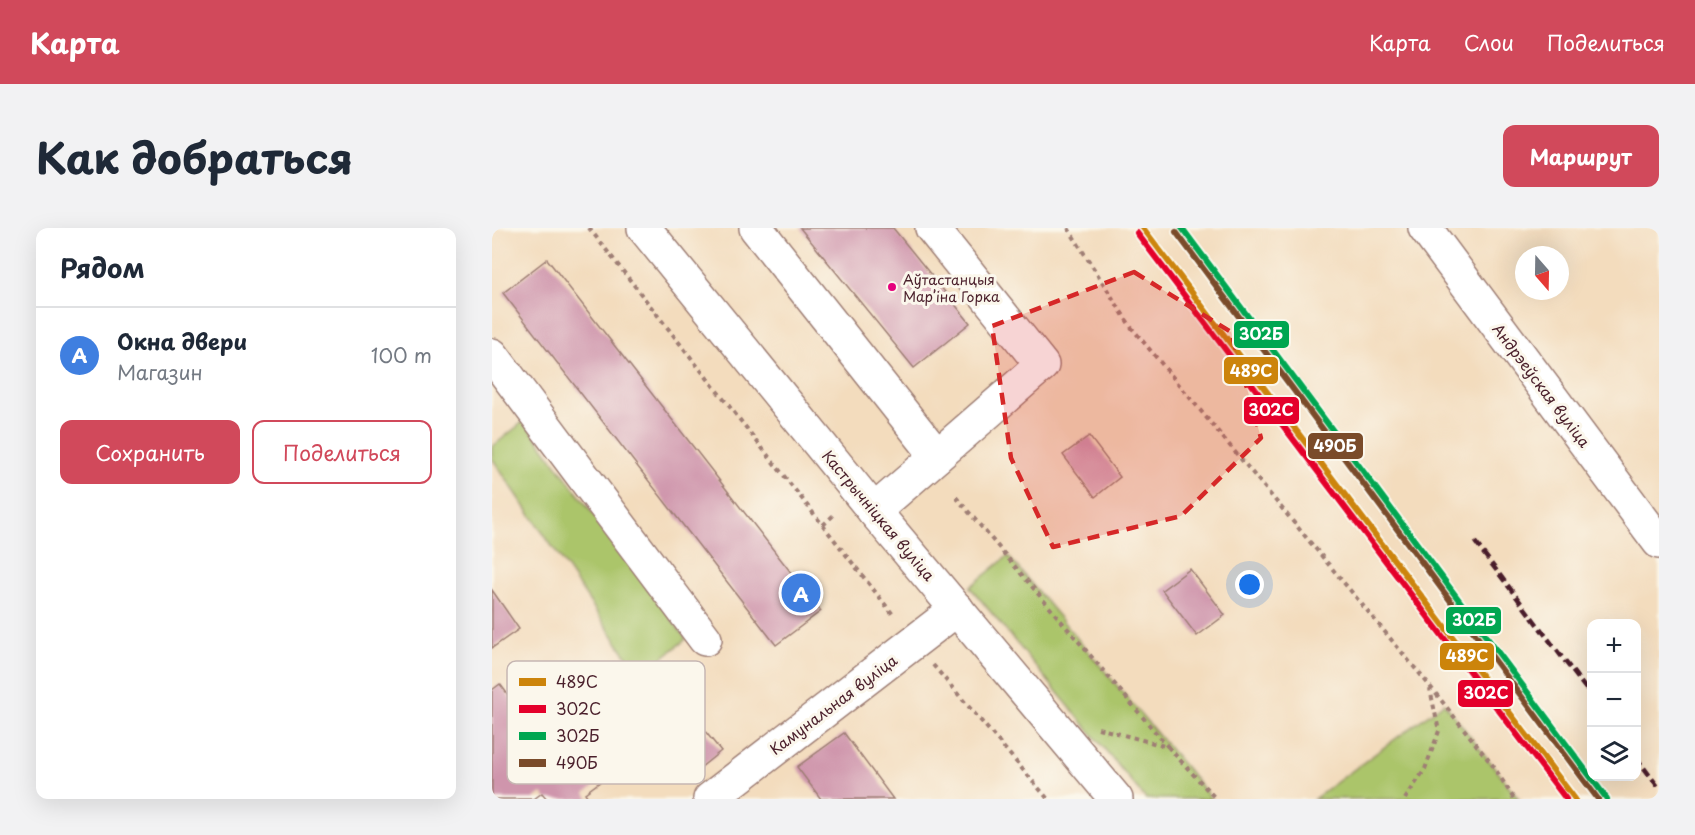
<!DOCTYPE html>
<html lang="ru">
<head>
<meta charset="utf-8">
<style>
	:root { --surface:#fff; --page:#f2f2f3; --text:#1f2937; --muted:#747a83; --line:#e0e1e3; --accent:#d1495b }
	body { margin:0; font-family:"Playpen Sans",sans-serif; background:var(--page); color:var(--text) }
	.controls { position:absolute; right:18px; bottom:18px; display:grid; overflow:hidden; border-radius:12px; box-shadow:0 6px 24px #0002 }
	.controls button { width:54px; height:54px; display:grid; place-items:center; padding:0; border:0; border-bottom:2px solid var(--line); background:var(--surface); color:var(--text); font:30px sans-serif }
	.compass { position:absolute; left:1023px; top:18px; width:54px; height:54px; border-radius:50%; background:var(--surface); box-shadow:0 6px 24px #0002; rotate:160deg }
	.you { position:absolute; left:758px; top:357px; width:21px; height:21px; margin:-15px; border:4px solid #fff; border-radius:50%; background:#1a73e8; box-shadow:0 0 0 9px #1a73e833 }
	.badge { display:grid; place-items:center; width:39px; height:39px; border-radius:50%; background:var(--accent); color:#fff; font-size:20px; font-weight:700 }
	.pin { position:absolute; translate:-50% -50%; border:3px solid #fff; box-shadow:0 2px 6px #0006 }
	.list { margin:0; padding:0; list-style:none }
	h2 { display:flex; justify-content:space-between; align-items:center; height:78px; margin:0; padding:0 24px; font-size:26px }
	h2 small { font-size:20px; font-weight:400; color:var(--muted) }
	.list li { display:grid; grid-template-columns:39px 1fr auto; gap:18px; align-items:center; box-sizing:border-box; height:96px; padding:0 24px; border-top:2px solid var(--line) }
	.list b { display:block; font-size:22px; white-space:nowrap }
	.list p { margin:0; font-size:20px; white-space:nowrap; color:var(--muted) }
	.list em { font-size:20px; font-style:normal; color:var(--muted) }
	.actions { display:flex; gap:12px; padding:18px 24px }
	.actions a { flex:1; padding:14px 0; border:2px solid var(--accent); border-radius:12px; text-align:center; font-size:21px; color:var(--accent) }
	.actions .main { background:var(--accent); color:#fff }
	.icon { flex:none; width:33px; height:33px; fill:none; stroke:currentColor; stroke-width:2; stroke-linecap:round; stroke-linejoin:round }
	.map { position:relative; flex:none; width:1167px; height:571px; overflow:hidden; border-radius:12px }
	header { display:flex; align-items:center; gap:36px; box-sizing:border-box; height:84px; padding:0 30px; background:var(--accent); color:#fff }
	header strong { font-size:28px }
	nav { display:flex; gap:33px; margin-inline-start:auto; font-size:21px }
	.intro { display:flex; align-items:center; justify-content:space-between; box-sizing:border-box; height:144px; padding:0 36px }
	h1 { margin:0; font-size:42px }
	.button { padding:15px 27px; border-radius:12px; background:var(--accent); color:#fff; font-size:21px; font-weight:700 }
	main { display:flex; gap:36px; padding:0 36px }
	aside { flex:1; background:var(--surface); border-radius:12px; box-shadow:0 6px 24px #0002 }
	.map>svg:first-child { display:block }
</style>
</head>
<body>
<header>
<strong>Карта</strong>
<nav><a>Карта</a><a>Слои</a><a>Поделиться</a></nav>
</header>
<div class="intro"><h1>Как добраться</h1><a class="button">Маршрут</a></div>
<main>
<aside>
<h2>Рядом<small></small></h2>
<ul class="list">
<li><span class="badge" style="background:#3f7fe0">A</span><div><b>Окна двери</b><p>Магазин</p></div><em>100 m</em></li>
</ul>
<div class="actions"><a class="main">Сохранить</a><a>Поделиться</a></div>
</aside>
<div class="map">
<svg width="1167" height="571" viewBox="0 0 1167 571">
	<rect width="100%" height="100%" fill="#fbf7ec"/>
	<filter id="ink" filterUnits="userSpaceOnUse"><feTurbulence type="fractalNoise" baseFrequency=".0167" numOctaves="2"/><feDisplacementMap in="SourceGraphic" scale="12" xChannelSelector="R" yChannelSelector="G"/><feConvolveMatrix kernelMatrix="1 2 1 2 8 2 1 2 1" color-interpolation-filters="sRGB"/></filter>
	<filter id="wash" filterUnits="userSpaceOnUse"><feTurbulence type="fractalNoise" baseFrequency=".008" numOctaves="4" result="noise"/><feDisplacementMap in="SourceGraphic" scale="24" xChannelSelector="R" yChannelSelector="G"/><feGaussianBlur stdDeviation="1.35" result="paint"/><feColorMatrix in="noise" values="0 0 0 0 0 0 0 0 0 0 0 0 0 0 0 0 0 1.4 0 .05"/><feComposite in="paint" operator="in"/></filter>
	<g filter="url(#wash)">
		<rect width="100%" height="100%" fill="#f3dcbd"/>
		<g fill="#abc56a" stroke="#7a724a" stroke-width="1.5">
			<path d="M32 193 194 411 148 448 0 230V219Z"/>
			<path d="M516 328 720 571H654L478 359Z"/>
			<path d="M952 475 1027 571H822Z"/>
		</g>
		<g id="blocks">
			<g fill="#cf95ac">
				<path d="M308 0H401L478 95 422 140Z"/>
				<path d="M55 31 329 383 284 417 11 65Z"/>
				<path d="M597 208 628 249 603 269 571 227Z"/>
				<path d="M698 341 733 387 705 408 670 362Z"/>
				<path d="M0 362 27 401 0 420Z"/>
				<path d="M8 456 35 492 72 464 128 539 93 565 97 571H55L50 565 42 571H0V462Z"/>
				<path d="M208 497 229 523 203 544 182 518Z"/>
				<path d="M352 505 401 571H329L305 539Z"/>
			</g>
		</g>
	</g>
	<g filter="url(#ink)">
		<use href="#blocks" fill-opacity="0" stroke="#9e7e74" stroke-width="1.5"/>
		<g fill="none" stroke-linecap="round" stroke-linejoin="round">
			<g stroke="#9e7e74" stroke-width="36">
				<g id="minor">
					<path d="M264 0 445 228"/>
					<path d="M0 127 213 411"/>
					<path d="M382 283 550 137 440 0"/>
					<path d="M218 571 465 381"/>
				</g>
			</g>
			<g stroke="#9e7e74" stroke-width="36">
				<g id="major">
					<path d="M152 0 382 283 624 571"/>
					<path d="M933 0 1167 314"/>
				</g>
			</g>
			<g stroke="#9e7e74" stroke-width="4" stroke-dasharray="4.5 4.5" stroke-linecap="butt">
				<path d="M97 0 403 389"/>
				<path d="M576 0 639 99 937 457 1002 539 1022 571"/>
				<path d="M464 269 676 519"/>
				<path d="M331 297 344 285"/>
				<path d="M441 437 556 571"/>
				<path d="M606 500 676 519 724 571"/>
				<path d="M913 571 933 541 947 503 938 461"/>
			</g>
			<use href="#minor" stroke="#fff" stroke-width="33"/>
			<use href="#major" stroke="#fff" stroke-width="33"/>
			<g stroke="#4a1f2b" stroke-width="4.5" stroke-dasharray="9 4.5" stroke-linecap="butt">
				<path d="M983 314 1100 469"/>
				<path d="M1144 529 1167 560"/>
			</g>
			<g stroke="#fbf7ec" stroke-width="10">
				<path id="rail-1" d="M651 0 1083 571"/>
			</g>
			<g stroke="#fbf7ec" stroke-width="10">
				<path id="rail-2" d="M645 5 1074 571"/>
			</g>
			<g stroke="#fbf7ec" stroke-width="10">
				<path id="rail-3" d="M690 0 1115 571"/>
			</g>
			<g stroke="#fbf7ec" stroke-width="10">
				<path id="rail-4" d="M684 4 1106 571"/>
			</g>
			<use href="#rail-1" stroke="#cc840b" stroke-width="6"/>
			<use href="#rail-2" stroke="#e4002b" stroke-width="6"/>
			<use href="#rail-3" stroke="#00a651" stroke-width="6"/>
			<use href="#rail-4" stroke="#7a4b2a" stroke-width="6"/>
		</g>
	</g>
	<path fill="#d62828" fill-opacity="0.2" stroke="#d62828" stroke-width="4.5" stroke-dasharray="12 8" stroke-linejoin="round" d="M642 44 739 104 769 210 689 288 561 319 519 230 500 98Z"/>
	<circle fill="#e5007d" stroke="#fbf7ec" stroke-width="2" cx="400" cy="59" r="5"/>
	<g text-anchor="middle" dominant-baseline="central" stroke-width="6" stroke-linejoin="round" paint-order="stroke">
		<g font-size="14" fill="#4a1f2b" stroke="#fbf7ec" text-anchor="start">
			<text x="411" y="51">Аўтастанцыя<tspan x="411" dy="17">Марʼіна Горка</tspan></text>
		</g>
		<g font-size="15" fill="#4a1f2b" stroke="#fbf7ec">
			<text transform="translate(1050 157) rotate(53)">Андрэеўская вуліца</text>
			<text transform="translate(387 287) rotate(50)">Кастрычніцкая вуліца</text>
			<text transform="translate(341 476) rotate(-37)">Камунальная вуліца</text>
		</g>
	</g>
	<rect x="15" y="433" width="198" height="123" rx="9" fill="#fbf7ec" stroke="#c6b6b2" stroke-width="1.5"/>
	<rect x="27" y="450" width="27" height="8" fill="#cc840b"/>
	<rect x="27" y="477" width="27" height="8" fill="#e4002b"/>
	<rect x="27" y="504" width="27" height="8" fill="#00a651"/>
	<rect x="27" y="531" width="27" height="8" fill="#7a4b2a"/>
	<g font-size="16" fill="#4a1f2b">
		<text x="64" y="460">489С</text>
		<text x="64" y="487">302С</text>
		<text x="64" y="514">302Б</text>
		<text x="64" y="541">490Б</text>
	</g>
	<g stroke="#fbf7ec" stroke-width="2">
		<rect x="741" y="92" width="57" height="29" rx="6" fill="#00a651"/>
		<rect x="731" y="128" width="56" height="29" rx="6" fill="#cc840b"/>
		<rect x="751" y="168" width="57" height="29" rx="6" fill="#e4002b"/>
		<rect x="815" y="204" width="57" height="28" rx="6" fill="#7a4b2a"/>
		<rect x="953" y="378" width="57" height="29" rx="6" fill="#00a651"/>
		<rect x="947" y="414" width="56" height="29" rx="6" fill="#cc840b"/>
		<rect x="965" y="451" width="57" height="29" rx="6" fill="#e4002b"/>
	</g>
	<g font-size="16" text-anchor="middle" font-weight="bold" fill="#fff">
		<text x="769" y="112">302Б</text>
		<text x="759" y="149">489С</text>
		<text x="779" y="188">302С</text>
		<text x="843" y="224">490Б</text>
		<text x="982" y="398">302Б</text>
		<text x="975" y="434">489С</text>
		<text x="994" y="471">302С</text>
	</g>
</svg>
<div class="controls">
<button>+</button>
<button>−</button>
<button><svg class="icon" aria-label="layers" viewBox="0 0 24 24"><path d="M12 4l9 5-9 5-9-5zM3 14l9 5 9-5"/></svg></button>
</div>
<svg class="compass" viewBox="-18 -18 36 36"><path d="M0-13l5 13h-10z" fill="#e53935"/><path d="M0 13l5-13h-10z" fill="#747a83"/></svg>
<div class="you"></div>
<div class="pin badge" style="left:309px;top:365px;background:#3f7fe0">A</div>
</div>
</main>
</body>
</html>
